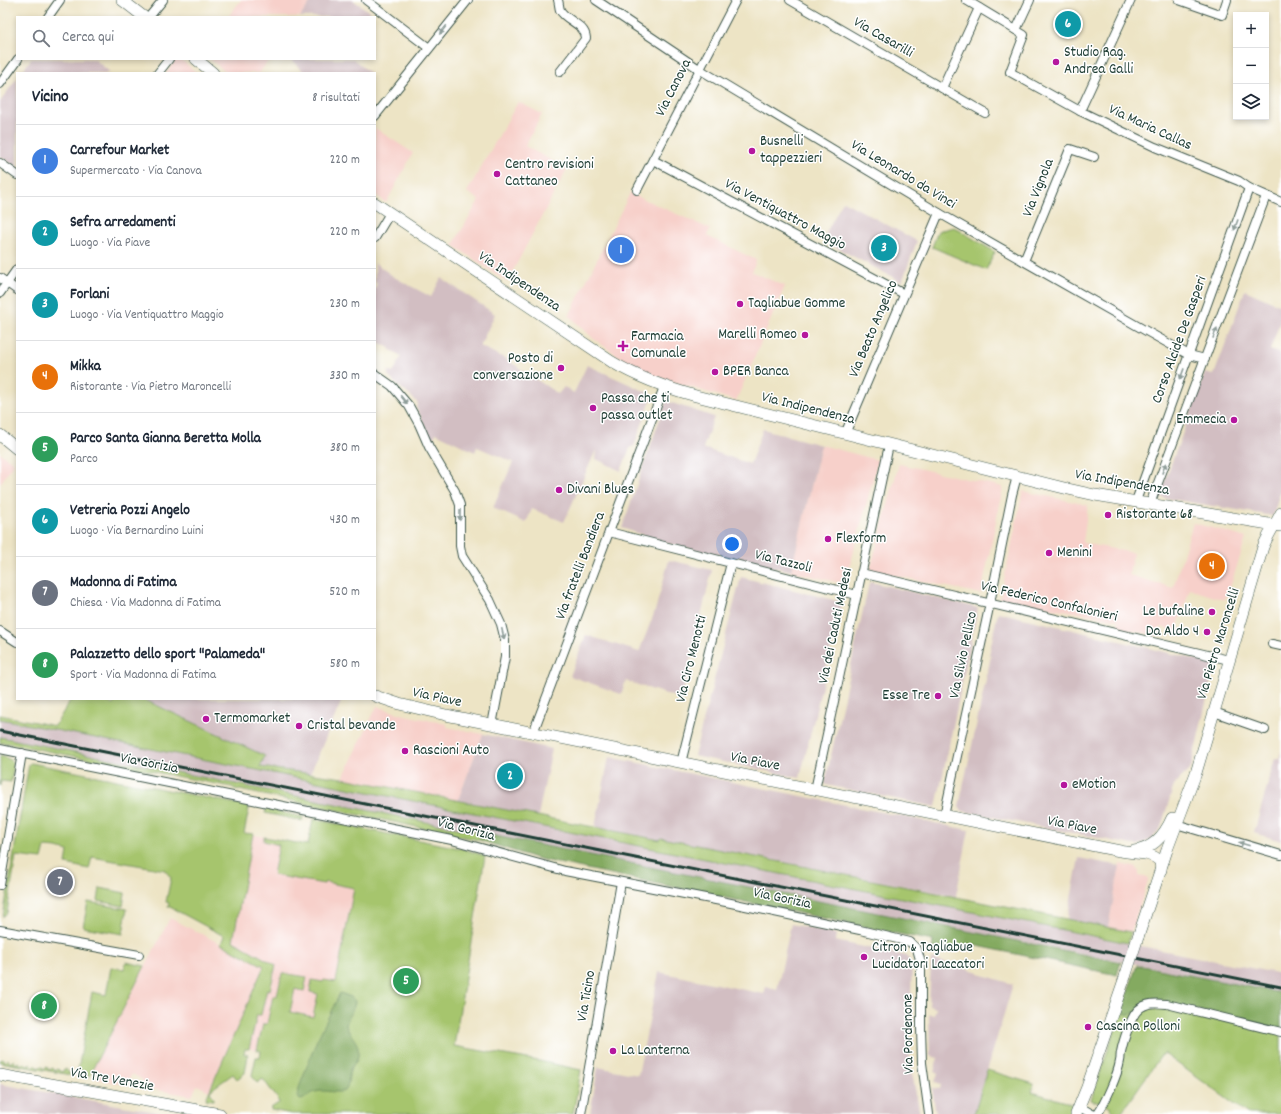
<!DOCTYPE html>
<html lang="it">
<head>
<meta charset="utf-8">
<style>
	:root { --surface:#fff; --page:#f2f2f3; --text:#1f2937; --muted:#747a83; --line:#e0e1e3; --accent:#b5179e }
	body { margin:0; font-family:Dekko,sans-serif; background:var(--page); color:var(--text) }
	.controls { position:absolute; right:12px; top:12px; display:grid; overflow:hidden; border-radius:0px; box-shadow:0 2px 6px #0003 }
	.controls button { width:36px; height:36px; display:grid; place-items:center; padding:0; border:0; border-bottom:1px solid var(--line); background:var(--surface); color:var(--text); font:20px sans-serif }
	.you { position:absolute; left:732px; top:544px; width:14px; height:14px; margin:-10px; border:3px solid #fff; border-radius:50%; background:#1a73e8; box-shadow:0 0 0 6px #1a73e833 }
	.badge { display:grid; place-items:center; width:26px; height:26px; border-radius:50%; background:var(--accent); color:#fff; font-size:13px; font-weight:700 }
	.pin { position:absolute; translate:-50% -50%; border:2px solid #fff; box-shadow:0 1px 4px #0006 }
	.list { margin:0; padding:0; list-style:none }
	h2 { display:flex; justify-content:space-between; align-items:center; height:52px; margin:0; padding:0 16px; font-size:17px }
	h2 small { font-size:13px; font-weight:400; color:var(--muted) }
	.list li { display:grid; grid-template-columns:26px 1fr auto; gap:12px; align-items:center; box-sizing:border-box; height:72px; padding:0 16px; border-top:1px solid var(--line) }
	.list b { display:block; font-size:15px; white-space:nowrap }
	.list p { margin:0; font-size:13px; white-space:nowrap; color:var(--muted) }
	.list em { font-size:13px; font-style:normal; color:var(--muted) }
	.icon { flex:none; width:22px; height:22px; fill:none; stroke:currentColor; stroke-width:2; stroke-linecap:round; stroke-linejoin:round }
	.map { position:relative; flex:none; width:1281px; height:1114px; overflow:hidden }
	.search { position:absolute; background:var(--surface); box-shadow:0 2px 6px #0003; left:16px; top:16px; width:360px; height:44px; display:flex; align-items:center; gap:10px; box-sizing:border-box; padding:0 14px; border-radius:0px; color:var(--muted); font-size:15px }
	.panel { position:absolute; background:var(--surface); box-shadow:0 2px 6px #0003; left:16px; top:72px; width:360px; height:628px; border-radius:0px }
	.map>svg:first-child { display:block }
</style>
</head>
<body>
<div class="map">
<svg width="1281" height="1114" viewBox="0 0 1281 1114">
	<rect width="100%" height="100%" fill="#fff"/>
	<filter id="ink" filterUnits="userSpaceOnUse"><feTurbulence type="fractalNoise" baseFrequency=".025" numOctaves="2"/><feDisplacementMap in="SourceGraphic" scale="8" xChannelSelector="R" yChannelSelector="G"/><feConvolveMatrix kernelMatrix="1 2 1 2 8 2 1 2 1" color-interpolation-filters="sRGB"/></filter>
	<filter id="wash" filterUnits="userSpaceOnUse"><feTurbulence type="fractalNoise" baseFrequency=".012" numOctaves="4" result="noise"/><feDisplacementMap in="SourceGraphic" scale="16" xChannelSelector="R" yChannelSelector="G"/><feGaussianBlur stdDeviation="0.9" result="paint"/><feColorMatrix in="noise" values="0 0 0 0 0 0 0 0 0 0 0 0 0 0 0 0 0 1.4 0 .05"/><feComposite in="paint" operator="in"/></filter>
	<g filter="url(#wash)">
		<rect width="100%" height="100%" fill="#ede4c5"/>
		<g fill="#f7d0ca">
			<path d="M241 0H312L300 17H228Z"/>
			<path d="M176 59H180L197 73H166Z"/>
			<path d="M210 59H270L259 73H227Z"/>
			<path d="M518 102 542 114 525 146 567 169 507 282 453 245 479 200 467 192Z"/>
			<path d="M375 128 413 153 386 203 375 194Z"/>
			<path d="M630 193 710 229 707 236 756 260 752 272 785 286 736 401 641 372 594 339 569 316Z"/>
			<path d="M821 445 878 460 845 584 791 571Z"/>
			<path d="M0 453 14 463 0 484Z"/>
			<path d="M899 464 1003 487 981 594 870 570Z"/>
			<path d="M1023 491 1088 505 1083 543 1133 553 1129 575 1173 588 1193 523 1217 529 1246 538 1228 594 1224 600 1190 589 1176 631 1161 627 1157 636 1117 627 1119 620 1000 599Z"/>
			<path d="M377 706 400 714 447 724V727L483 734 458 800 343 778Z"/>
			<path d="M313 819 464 849 365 942 288 1055 229 1045 209 1091 197 1085 192 1096 139 1087 143 1080 132 1074 126 1085 96 1079 99 1074 92 1071 170 918 221 944 224 936 244 833 308 845Z"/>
			<path d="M1120 864 1138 868 1137 870H1139V876L1149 878 1131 932 1108 927Z"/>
		</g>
		<g fill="#d2bec2">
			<path d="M312 0H353L370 12 367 17H300Z"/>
			<path d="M31 59H94L111 73H21Z"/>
			<path d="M290 59H353L370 73H305Z"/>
			<path d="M17 78V168L0 156V102Z"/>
			<path d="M843 201 917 241 902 282 822 240Z"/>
			<path d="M375 263 394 277 431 297 441 278 495 314 480 346 506 359 558 394 564 387 574 393 587 365 653 395 634 446 630 448 621 471 596 459 597 450H596L564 522 532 509 526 523 493 508 513 462 477 447 475 452 436 433 432 441 416 407 418 404 416 401 391 379 388 375V371L393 373 401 357 398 354 389 349 390 348 375 341V289L377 284 375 282Z"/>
			<path d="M1245 290 1281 306V319L1270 350 1281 354V489L1273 516 1159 497 1205 373 1214 375Z"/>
			<path d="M666 401 714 417 703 448 750 464 763 429 821 445 791 571 669 544 622 528Z"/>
			<path d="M669 560 712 570 681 699 626 681 621 694 570 676 586 635 639 652 655 611Z"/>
			<path d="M741 577 842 602 800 778 694 756Z"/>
			<path d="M871 582 978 608 936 807 826 785 825 783 869 583Z"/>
			<path d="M998 612 1215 664 1191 768 1174 785 1161 827 1152 839 1138 845H1133L962 811 959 806 991 656 989 655Z"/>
			<path d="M139 699H341L342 700 310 774 260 767 265 756 149 702Z"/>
			<path d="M0 719 1281 974V993L0 737Z"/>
			<path d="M483 734 552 749 538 816 458 800Z"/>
			<path d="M1281 751V841L1254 833 1275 758 1279 759Z"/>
			<path d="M609 757 969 830 956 896 661 838V840L595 827Z"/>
			<path d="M1079 858 1120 866 1108 927 1067 919Z"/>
			<path d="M791 924 836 934 835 941 907 956 910 961V964H912L911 997 909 998 906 1013 910 1016V1062L912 1063V1073L920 1114H590L598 1067 638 1075 659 972 764 994 766 987 777 990Z"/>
			<path d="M931 959 979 972V974L1013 984 974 1114H936L932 1088 940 1089 941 1084 935 1082 938 1074 934 1072 938 1058 930 1056 929 1014 934 1015 936 1008 929 1006Z"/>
			<path d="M0 1084 167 1114H0Z"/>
		</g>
		<g fill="#a6c56d" stroke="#628150">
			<path d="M954 227 995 252 986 270 932 247 938 231Z"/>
			<path d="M71 699H103L113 705 116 699H143L265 756 260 767 343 778 660 840 661 838 1131 932 1128 943 0 719V715L55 726Z"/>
			<path d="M0 737 481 833 479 840 413 826 235 789 232 787 7 743H0Z"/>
			<path d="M0 756C18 760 13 767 11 782L1 781 0 786Z"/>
			<path d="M31 763 248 806 249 809 244 833 253 834 233 941 276 965 270 990 267 989 261 1015H257L249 1049H245L244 1054 248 1055 245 1073 237 1079 233 1074 212 1089 210 1092 214 1098V1100L206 1099 264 966 221 944 224 936 168 906 169 903 166 902 171 878 165 870 92 857 89 869 66 864 68 851 57 848 45 847 42 859 16 856 7 913 3 917 29 764Z"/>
			<path d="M266 809 303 817 302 821 265 813Z"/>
			<path d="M313 819 464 849 485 856 454 1046 539 1061 581 1070 573 1114H292L271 1110V1108L280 1102 263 1079 257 1083 252 1075 256 1057H260L261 1051 257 1050 263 1024H267L273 996H277L282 973 307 977 304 991 295 989 290 1012 313 1017 318 994 310 992 312 980 323 982 324 980 336 982 354 888 325 882 324 884 273 875 279 845 264 841V837L308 845Z"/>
			<path d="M100 888 125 893 123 906 98 901Z"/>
			<path d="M88 902 127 909 123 934 83 927Z"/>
			<path d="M126 962 145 966 88 1078 87 1076 86 1072 78 1070 92 992 106 995 111 967 124 969Z"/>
			<path d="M1147 1002 1281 1030V1114H1248L1163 1053 1120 1114H1116L1110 1109V1107L1091 1100 1121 1011 1123 1013Z"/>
			<path d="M3 1059 5 1062 8 1059 10 1063 14 1060 15 1064 19 1062 21 1065 25 1063 27 1066 30 1063 32 1067 36 1065 38 1068 42 1066 44 1069 47 1067 49 1070 53 1068 55 1071 58 1069 61 1072 66 1069 71 1075 0 1062V1060Z"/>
			<path d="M987 1070 1034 1084 1032 1092 1073 1104 1070 1114H974Z"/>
		</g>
		<g fill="#84aa60" stroke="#52744a">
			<path d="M481 833 1121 962 1117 975 968 944 957 950 950 951 932 948 933 941 539 859 479 840Z"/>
			<path d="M1137 965 1281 993V1030L1166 1003 1130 1014H1126L1121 1011Z"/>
			<path d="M340 993 351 997 355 1001C355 1009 347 1016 346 1026 352 1040 362 1042 357 1060 355 1064 351 1066 350 1070 348 1078 349 1085 345 1091 335 1094 325 1089 315 1092 309 1093 306 1099 301 1100L299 1099 298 1095 299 1088 316 1042Z"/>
		</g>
	</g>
	<g filter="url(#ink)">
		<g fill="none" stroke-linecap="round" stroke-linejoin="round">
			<g stroke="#3e564a" stroke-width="10">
				<g id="street">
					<path d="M366 0 429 48"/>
					<path d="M558 0C559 3 559 7 560 10 566 21 585 24 586 38L560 72"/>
					<path d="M596 0 699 69 939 213 1148 332 1189 355 1205 359"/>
					<path d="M790 0 985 113"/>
					<path d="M966 0 1024 35 1010 72 1080 111 1155 147 1239 181 1249 188 1281 202"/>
					<path d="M1179 0 1222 15 1227 0"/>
					<path d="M48 17 60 0"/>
					<path d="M149 17 163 0"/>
					<path d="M1016 30 1030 0"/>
					<path d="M158 73 169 59"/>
					<path d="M0 84 18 59"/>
					<path d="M942 88 979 8"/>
					<path d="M1080 111 1131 0"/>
					<path d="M375 116 468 0"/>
					<path d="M653 160 904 294"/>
					<path d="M0 163 17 175"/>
					<path d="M637 190 736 0"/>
					<path d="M375 238 390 213"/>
					<path d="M1024 261 1070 149 1094 157"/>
					<path d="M0 278 17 290"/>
					<path d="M0 293 17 269"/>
					<path d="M375 374 392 386 409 406 419 424 429 447 455 491 460 505V546L462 556 490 600 501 624 505 640V657L492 725"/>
					<path d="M845 434 939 213"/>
					<path d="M1136 501 1249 188"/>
					<path d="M1150 504 1266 196"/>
					<path d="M609 532 857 595"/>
					<path d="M861 573 1229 660"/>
					<path d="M0 631 17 642"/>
					<path d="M1272 644 1281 646"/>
					<path d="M1214 712 1265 730"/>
					<path d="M533 733 664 387"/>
					<path d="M0 749 452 840 565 871 726 902 860 930 910 942 917 949 921 963V1028L922 1063 929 1114"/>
					<path d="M681 763 731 563"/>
					<path d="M815 790 889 445"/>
					<path d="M944 816 990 603 1012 495 1017 476"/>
					<path d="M1176 824 1281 855"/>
					<path d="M0 885 22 753"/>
					<path d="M0 930 139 955"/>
					<path d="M1080 1107 1092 1114"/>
					<path d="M581 1114 621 882"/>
					<path d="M1097 1114C1105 1104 1118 1074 1120 1061 1121 1058 1120 1055 1121 1052 1123 1042 1131 1016 1138 1010 1146 1002 1157 1003 1167 1004L1281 1032"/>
				</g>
			</g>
			<g stroke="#3e564a" stroke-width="12">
				<g id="secondary">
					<path d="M122 0 144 17"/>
					<path d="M196 59 213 73"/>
					<path d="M375 203 612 362C639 378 667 388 696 396L1068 489 1095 495 1281 526"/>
					<path d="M0 435 17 449"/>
					<path d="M375 696 399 704 446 715 1120 851C1133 854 1150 851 1160 861L1161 870"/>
					<path d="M1134 851C1153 849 1165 834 1172 818"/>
					<path d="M1138 937 1167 850 1196 773 1263 547C1268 535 1275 525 1281 513"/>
					<path d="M0 1075 220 1114"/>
					<path d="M1076 1114 1087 1087 1126 974"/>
				</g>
			</g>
			<use href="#street" stroke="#fff" stroke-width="8"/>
			<use href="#secondary" stroke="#fff" stroke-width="11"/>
			<path stroke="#1f3d34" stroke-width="3" d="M0 731 1281 987"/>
			<g stroke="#3e564a" stroke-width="12" stroke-linecap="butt">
				<path id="secondary-bridge" d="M1126 974 1138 937"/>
			</g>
			<use href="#secondary-bridge" stroke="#fff" stroke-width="11"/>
		</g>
		<defs><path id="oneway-solid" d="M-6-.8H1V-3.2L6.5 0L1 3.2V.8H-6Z"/></defs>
		<g fill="#8f9e9a">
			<use href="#oneway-solid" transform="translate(443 30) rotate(129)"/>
			<use href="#oneway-solid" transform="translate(1236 225) rotate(110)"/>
			<use href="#oneway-solid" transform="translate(1215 333) rotate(-69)"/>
			<use href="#oneway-solid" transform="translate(1182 374) rotate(110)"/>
			<use href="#oneway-solid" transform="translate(404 400) rotate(51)"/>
			<use href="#oneway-solid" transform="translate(1164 468) rotate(-69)"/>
			<use href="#oneway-solid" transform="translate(460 515) rotate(91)"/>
			<use href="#oneway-solid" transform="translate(503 634) rotate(77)"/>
			<use href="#oneway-solid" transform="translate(1244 844) rotate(-163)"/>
		</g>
	</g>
	<g fill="#b5179e" stroke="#fff" stroke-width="1.5">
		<circle cx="1056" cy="62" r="4"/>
		<circle cx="752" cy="151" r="4"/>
		<circle cx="497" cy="174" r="4"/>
		<circle cx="740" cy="304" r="4"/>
		<circle cx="805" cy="335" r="4"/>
		<path d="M621 340h4v4h4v4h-4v4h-4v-4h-4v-4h4z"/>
		<circle cx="561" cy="368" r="4"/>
		<circle cx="715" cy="372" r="4"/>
		<circle cx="593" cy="408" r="4"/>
		<circle cx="1234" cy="420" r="4"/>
		<circle cx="559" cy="490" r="4"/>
		<circle cx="1108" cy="515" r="4"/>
		<circle cx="828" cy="539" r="4"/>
		<circle cx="1049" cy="553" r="4"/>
		<circle cx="1212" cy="612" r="4"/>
		<circle cx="1207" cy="632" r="4"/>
		<circle cx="938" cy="696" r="4"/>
		<circle cx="206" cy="719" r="4"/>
		<circle cx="299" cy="726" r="4"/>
		<circle cx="405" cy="751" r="4"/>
		<circle cx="1064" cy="785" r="4"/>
		<circle cx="864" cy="957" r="4"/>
		<circle cx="1088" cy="1027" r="4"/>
		<circle cx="613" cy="1051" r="4"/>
	</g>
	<g text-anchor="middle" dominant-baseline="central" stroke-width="3" stroke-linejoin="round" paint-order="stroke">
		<g font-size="15" fill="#1f3d34" stroke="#fff">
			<text transform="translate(883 38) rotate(30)">Via Casarilli</text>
			<text transform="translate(674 88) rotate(-63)">Via Canova</text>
			<text transform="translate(1150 128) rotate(25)">Via Maria Callas</text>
			<text transform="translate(903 175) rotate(31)">Via Leonardo da Vinci</text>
			<text transform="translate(1039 188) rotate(-68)">Via Vignola</text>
			<text transform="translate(785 215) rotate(28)">Via Ventiquattro Maggio</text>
			<text transform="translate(519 282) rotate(34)">Via Indipendenza</text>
			<text transform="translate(874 329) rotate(-67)">Via Beato Angelico</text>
			<text transform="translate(1180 340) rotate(-70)">Corso Alcide De Gasperi</text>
			<text transform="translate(808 409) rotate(14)">Via Indipendenza</text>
			<text transform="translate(1122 483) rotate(10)">Via Indipendenza</text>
			<text transform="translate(783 562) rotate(14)">Via Tazzoli</text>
			<text transform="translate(581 566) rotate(-69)">Via fratelli Bandiera</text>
			<text transform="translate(1049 602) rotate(13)">Via Federico Confalonieri</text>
			<text transform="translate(836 626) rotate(-78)">Via dei Caduti Medesi</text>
			<text transform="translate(1219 644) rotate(-73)">Via Pietro Maroncelli</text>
			<text transform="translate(964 655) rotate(-78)">Via Silvio Pellico</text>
			<text transform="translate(692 659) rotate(-76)">Via Ciro Menotti</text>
			<text transform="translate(437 698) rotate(12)">Via Piave</text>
			<text transform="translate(755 762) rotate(11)">Via Piave</text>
			<text transform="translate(149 764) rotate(11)">Via Gorizia</text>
			<text transform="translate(1072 826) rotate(11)">Via Piave</text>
			<text transform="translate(466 830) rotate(14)">Via Gorizia</text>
			<text transform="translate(782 899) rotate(12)">Via Gorizia</text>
			<text transform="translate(587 996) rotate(-80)">Via Ticino</text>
			<text transform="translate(909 1034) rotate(-91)">Via Pordenone</text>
			<text transform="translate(112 1080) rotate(10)">Via Tre Venezie</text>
		</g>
		<g font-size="15" fill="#1f3d34" stroke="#fff" text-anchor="start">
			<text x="1064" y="53">Studio Rag.<tspan x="1064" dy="17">Andrea Galli</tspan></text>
			<text x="760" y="142">Busnelli<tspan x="760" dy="17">tappezzieri</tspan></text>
			<text x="505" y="165">Centro revisioni<tspan x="505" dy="17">Cattaneo</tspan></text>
			<text x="748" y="304">Tagliabue Gomme</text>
			<text x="797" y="335" text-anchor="end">Marelli Romeo</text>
			<text x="631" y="337">Farmacia<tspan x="631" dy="17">Comunale</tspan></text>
			<text x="553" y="359" text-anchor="end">Posto di<tspan x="553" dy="17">conversazione</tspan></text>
			<text x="723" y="372">BPER Banca</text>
			<text x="601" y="399">Passa che ti<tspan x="601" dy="17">passa outlet</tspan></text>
			<text x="1226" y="420" text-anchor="end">Emmecia</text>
			<text x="567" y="490">Divani Blues</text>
			<text x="1116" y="515">Ristorante 68</text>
			<text x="836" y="539">Flexform</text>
			<text x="1057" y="553">Menini</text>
			<text x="1204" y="612" text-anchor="end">Le bufaline</text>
			<text x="1199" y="632" text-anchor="end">Da Aldo 4</text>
			<text x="930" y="696" text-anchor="end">Esse Tre</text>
			<text x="214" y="719">Termomarket</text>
			<text x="307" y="726">Cristal bevande</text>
			<text x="413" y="751">Rascioni Auto</text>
			<text x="1072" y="785">eMotion</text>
			<text x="872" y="948">Citron &amp; Tagliabue<tspan x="872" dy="17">Lucidatori Laccatori</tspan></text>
			<text x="1096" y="1027">Cascina Polloni</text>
			<text x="621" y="1051">La Lanterna</text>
		</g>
	</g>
</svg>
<div class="controls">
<button>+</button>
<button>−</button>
<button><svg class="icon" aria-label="layers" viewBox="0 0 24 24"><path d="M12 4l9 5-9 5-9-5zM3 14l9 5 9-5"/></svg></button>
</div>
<div class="you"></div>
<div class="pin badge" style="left:621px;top:250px;background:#3f7fe0">1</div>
<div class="pin badge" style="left:510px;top:776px;background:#0f9aa8">2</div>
<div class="pin badge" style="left:884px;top:248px;background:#0f9aa8">3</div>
<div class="pin badge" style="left:1212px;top:566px;background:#e8710a">4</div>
<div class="pin badge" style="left:406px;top:981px;background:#2e9e5b">5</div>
<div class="pin badge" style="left:1068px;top:24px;background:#0f9aa8">6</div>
<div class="pin badge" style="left:60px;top:882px;background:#6b7280">7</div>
<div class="pin badge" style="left:44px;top:1006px;background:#2e9e5b">8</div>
<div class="search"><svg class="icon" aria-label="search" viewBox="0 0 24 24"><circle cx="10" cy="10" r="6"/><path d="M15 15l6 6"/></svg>Cerca qui</div>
<section class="panel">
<h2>Vicino<small>8 risultati</small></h2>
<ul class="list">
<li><span class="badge" style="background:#3f7fe0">1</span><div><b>Carrefour Market</b><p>Supermercato · Via Canova</p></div><em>220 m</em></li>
<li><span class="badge" style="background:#0f9aa8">2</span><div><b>Sefra arredamenti</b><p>Luogo · Via Piave</p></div><em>220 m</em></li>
<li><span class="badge" style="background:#0f9aa8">3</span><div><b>Forlani</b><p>Luogo · Via Ventiquattro Maggio</p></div><em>230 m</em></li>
<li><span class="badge" style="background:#e8710a">4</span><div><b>Mikka</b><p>Ristorante · Via Pietro Maroncelli</p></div><em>330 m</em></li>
<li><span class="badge" style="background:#2e9e5b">5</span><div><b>Parco Santa Gianna Beretta Molla</b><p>Parco</p></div><em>380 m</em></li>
<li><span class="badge" style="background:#0f9aa8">6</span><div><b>Vetreria Pozzi Angelo</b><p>Luogo · Via Bernardino Luini</p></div><em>430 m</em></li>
<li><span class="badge" style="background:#6b7280">7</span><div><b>Madonna di Fatima</b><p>Chiesa · Via Madonna di Fatima</p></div><em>520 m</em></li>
<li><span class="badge" style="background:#2e9e5b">8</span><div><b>Palazzetto dello sport &quot;Palameda&quot;</b><p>Sport · Via Madonna di Fatima</p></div><em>580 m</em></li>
</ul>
</section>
</div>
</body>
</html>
